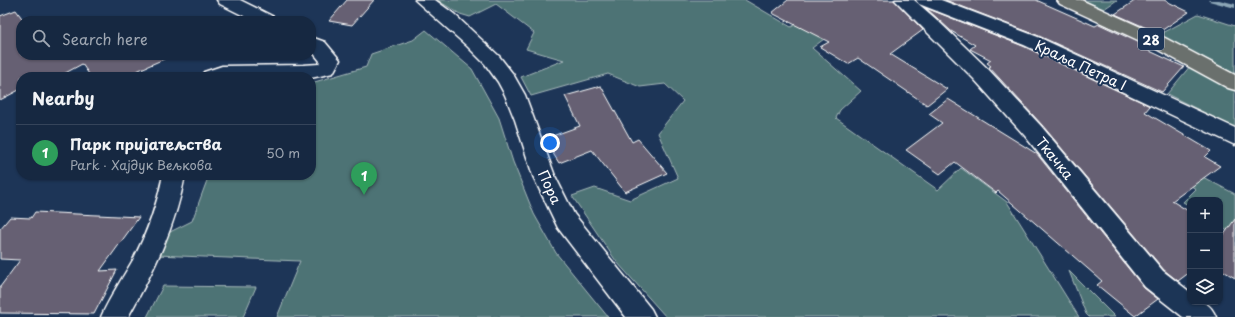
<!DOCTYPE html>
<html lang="en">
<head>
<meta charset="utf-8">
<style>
	:root { --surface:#162841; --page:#1f3048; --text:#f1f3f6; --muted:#9ea6b1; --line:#35445a; --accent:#8abfa5 }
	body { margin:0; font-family:"Playpen Sans",sans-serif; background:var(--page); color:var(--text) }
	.controls { position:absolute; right:12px; bottom:12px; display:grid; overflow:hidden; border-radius:8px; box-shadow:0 1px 3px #0004 }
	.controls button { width:36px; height:36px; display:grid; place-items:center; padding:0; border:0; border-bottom:1px solid var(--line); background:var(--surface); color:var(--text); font:20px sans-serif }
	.you { position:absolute; left:550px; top:143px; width:14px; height:14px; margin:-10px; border:3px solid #fff; border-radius:50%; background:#1a73e8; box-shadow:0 0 0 6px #1a73e833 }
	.badge { display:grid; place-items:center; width:26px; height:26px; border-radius:50%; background:var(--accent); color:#fff; font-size:13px; font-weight:700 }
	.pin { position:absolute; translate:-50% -33px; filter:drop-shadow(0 1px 2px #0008) }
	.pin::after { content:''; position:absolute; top:21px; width:14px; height:12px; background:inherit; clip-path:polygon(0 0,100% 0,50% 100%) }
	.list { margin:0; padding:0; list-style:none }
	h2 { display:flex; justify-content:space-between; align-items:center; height:52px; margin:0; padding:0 16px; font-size:17px }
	h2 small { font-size:13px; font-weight:400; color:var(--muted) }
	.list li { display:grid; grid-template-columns:26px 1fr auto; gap:12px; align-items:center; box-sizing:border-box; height:56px; padding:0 16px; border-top:1px solid var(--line) }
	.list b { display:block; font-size:15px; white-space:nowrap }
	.list p { margin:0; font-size:13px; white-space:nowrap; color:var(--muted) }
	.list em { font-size:13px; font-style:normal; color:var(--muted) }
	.icon { flex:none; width:22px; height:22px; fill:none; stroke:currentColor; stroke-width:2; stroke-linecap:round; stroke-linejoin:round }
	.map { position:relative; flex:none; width:1235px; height:317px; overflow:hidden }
	.search { position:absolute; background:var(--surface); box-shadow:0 1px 3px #0004; left:16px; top:16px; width:300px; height:44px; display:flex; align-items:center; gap:10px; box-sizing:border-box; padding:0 14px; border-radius:16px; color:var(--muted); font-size:15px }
	.panel { position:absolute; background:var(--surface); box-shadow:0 1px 3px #0004; left:16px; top:72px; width:300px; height:108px; border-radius:16px }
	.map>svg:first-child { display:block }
</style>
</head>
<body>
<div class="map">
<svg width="1235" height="317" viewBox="0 0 1235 317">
	<rect width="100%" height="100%" fill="#1d3557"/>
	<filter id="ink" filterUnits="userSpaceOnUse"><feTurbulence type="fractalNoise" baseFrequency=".025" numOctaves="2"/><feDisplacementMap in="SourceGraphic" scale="8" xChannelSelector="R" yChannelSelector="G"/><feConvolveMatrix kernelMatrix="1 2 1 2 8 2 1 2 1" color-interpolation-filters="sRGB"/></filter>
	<g filter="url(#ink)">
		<g fill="#4e7374" stroke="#a6b9ba">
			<path d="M437 0H745L791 27 821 12 844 24 812 48 861 91 840 110 836 118 938 190 961 168 1007 202 1079 317H666L616 261 572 196 595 188 630 200 678 178 658 133 683 101 665 84 640 87 608 74 531 96 521 77 564 60 526 49 534 33 496 4 470 17 460 14Z"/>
			<path d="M1083 0H1117L1104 9Z"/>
			<path d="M1198 14 1235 26V74L1159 35Z"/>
			<path d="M426 30 472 69 499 118 513 162 534 214 556 253 608 317H277L300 261 156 255 168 233 192 221 209 175H311V83L366 67 371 54 413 40Z"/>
			<path d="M1191 65 1235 90V128L1167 94Z"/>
			<path d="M1159 154 1235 194V236L1220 226V200H1190V206L1183 202 1196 189 1154 163Z"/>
			<path d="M1069 271 1115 317H1089L1086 314Z"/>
			<path d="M163 286 256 287 243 317H147Z"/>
		</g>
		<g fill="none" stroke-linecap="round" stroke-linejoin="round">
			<path fill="#8ca6b6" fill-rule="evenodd" d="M1208 0H1219L1235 4V8L1209 1Z"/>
		</g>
		<g fill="#666173" stroke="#fff">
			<path d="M347 0H374L352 25 329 21Z"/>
			<path d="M788 0H894L923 30 890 54 947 89 927 105 858 58 848 64 820 47 829 42 772 13Z"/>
			<path d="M945 0H1036L1095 26 1099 24 1142 44 1139 46 1184 67 1162 92 1039 36Z"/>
			<path d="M1136 0H1164L1189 12 1158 33 1115 14Z"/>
			<path d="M926 8 1023 46 1150 106 1145 112 1211 151 1205 157 1220 166 1172 201 1190 212V272L1178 281 1164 270 1042 125 989 67 991 66 987 63 991 60 970 49 975 45 951 31Z"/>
			<path d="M16 10 24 21H21V55H173L123 77H91L82 64 58 77H21V89L0 100V16Z"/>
			<path d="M601 86 632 142 638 139 667 173 625 192 592 150 559 163 544 139 580 126 565 96Z"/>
			<path d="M948 99 1037 154 1144 288 1158 299 1135 316 1097 285 1102 281 998 191 996 193 955 162 940 174 906 150 942 123 929 114Z"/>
			<path d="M35 212 139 217 100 271 117 270 94 314 0 313V287L20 260 0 259V229L10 217 31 218Z"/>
			<path d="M1235 219V278L1220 269V240Z"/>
		</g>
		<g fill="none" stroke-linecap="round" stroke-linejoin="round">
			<g stroke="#fff" stroke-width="3">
				<g id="street">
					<path d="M217 0H240L274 17 277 21H254L220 4Z"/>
					<path d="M895 0H914L937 20 988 69 1041 126 1163 271 1190 292V302C1205 302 1210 303 1216 317H1183L1145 287 1025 136 974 79Z"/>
					<path d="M311 37 325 42 340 60 333 73 311 78 201 77 204 72 222 66 303 65 319 64 320 61 311 50Z"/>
					<path d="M163 175H185C176 226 153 272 128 317H101C110 297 122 279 133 260 147 233 157 205 163 175Z"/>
				</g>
			</g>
			<g stroke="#fff" stroke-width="3">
				<g id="secondary">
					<path d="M415 0H435L454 14 499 56 513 74 525 95 555 176 574 214 651 309 655 317H626L558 228 533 176 515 120 505 95 498 82 485 64 467 46Z"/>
					<path d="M916 0H941L1038 37 1235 128V145L1024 45 919 4Z"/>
				</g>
			</g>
			<g stroke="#fff" stroke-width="3">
				<path id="primary" d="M1057 0H1081L1165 38 1235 75V90L1228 88 1151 46 1060 4Z"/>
			</g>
			<use href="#street" fill="#1d3557" fill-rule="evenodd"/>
			<use href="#secondary" fill="#1d3557" fill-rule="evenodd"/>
			<use href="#primary" fill="#6a706d" fill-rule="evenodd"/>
		</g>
	</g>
	<g text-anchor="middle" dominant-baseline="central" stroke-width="4" stroke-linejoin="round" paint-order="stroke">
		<rect fill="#1d3557" stroke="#bbc2cd" stroke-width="1" x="1138" y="28" width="26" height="22" rx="3"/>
		<g font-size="13" font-weight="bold" fill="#fff">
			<text x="1151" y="39">28</text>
		</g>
		<g font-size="14" fill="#fff" stroke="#1d3557">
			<text transform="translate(1081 65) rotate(25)">Краља Петра I</text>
			<text transform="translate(1055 158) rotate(51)">Ткачка</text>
			<text transform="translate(550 187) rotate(65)">Пора</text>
		</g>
	</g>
</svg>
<div class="controls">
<button>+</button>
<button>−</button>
<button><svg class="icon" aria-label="layers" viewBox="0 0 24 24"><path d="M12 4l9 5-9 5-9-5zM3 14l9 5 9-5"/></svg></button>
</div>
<div class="you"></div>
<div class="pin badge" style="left:364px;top:195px;background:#2e9e5b">1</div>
<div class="search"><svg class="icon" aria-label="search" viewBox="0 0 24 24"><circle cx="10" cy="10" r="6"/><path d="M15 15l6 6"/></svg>Search here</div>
<section class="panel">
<h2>Nearby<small></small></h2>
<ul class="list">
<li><span class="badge" style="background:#2e9e5b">1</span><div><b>Парк пријатељства</b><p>Park · Хајдук Вељкова</p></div><em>50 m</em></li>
</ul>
</section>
</div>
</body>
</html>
